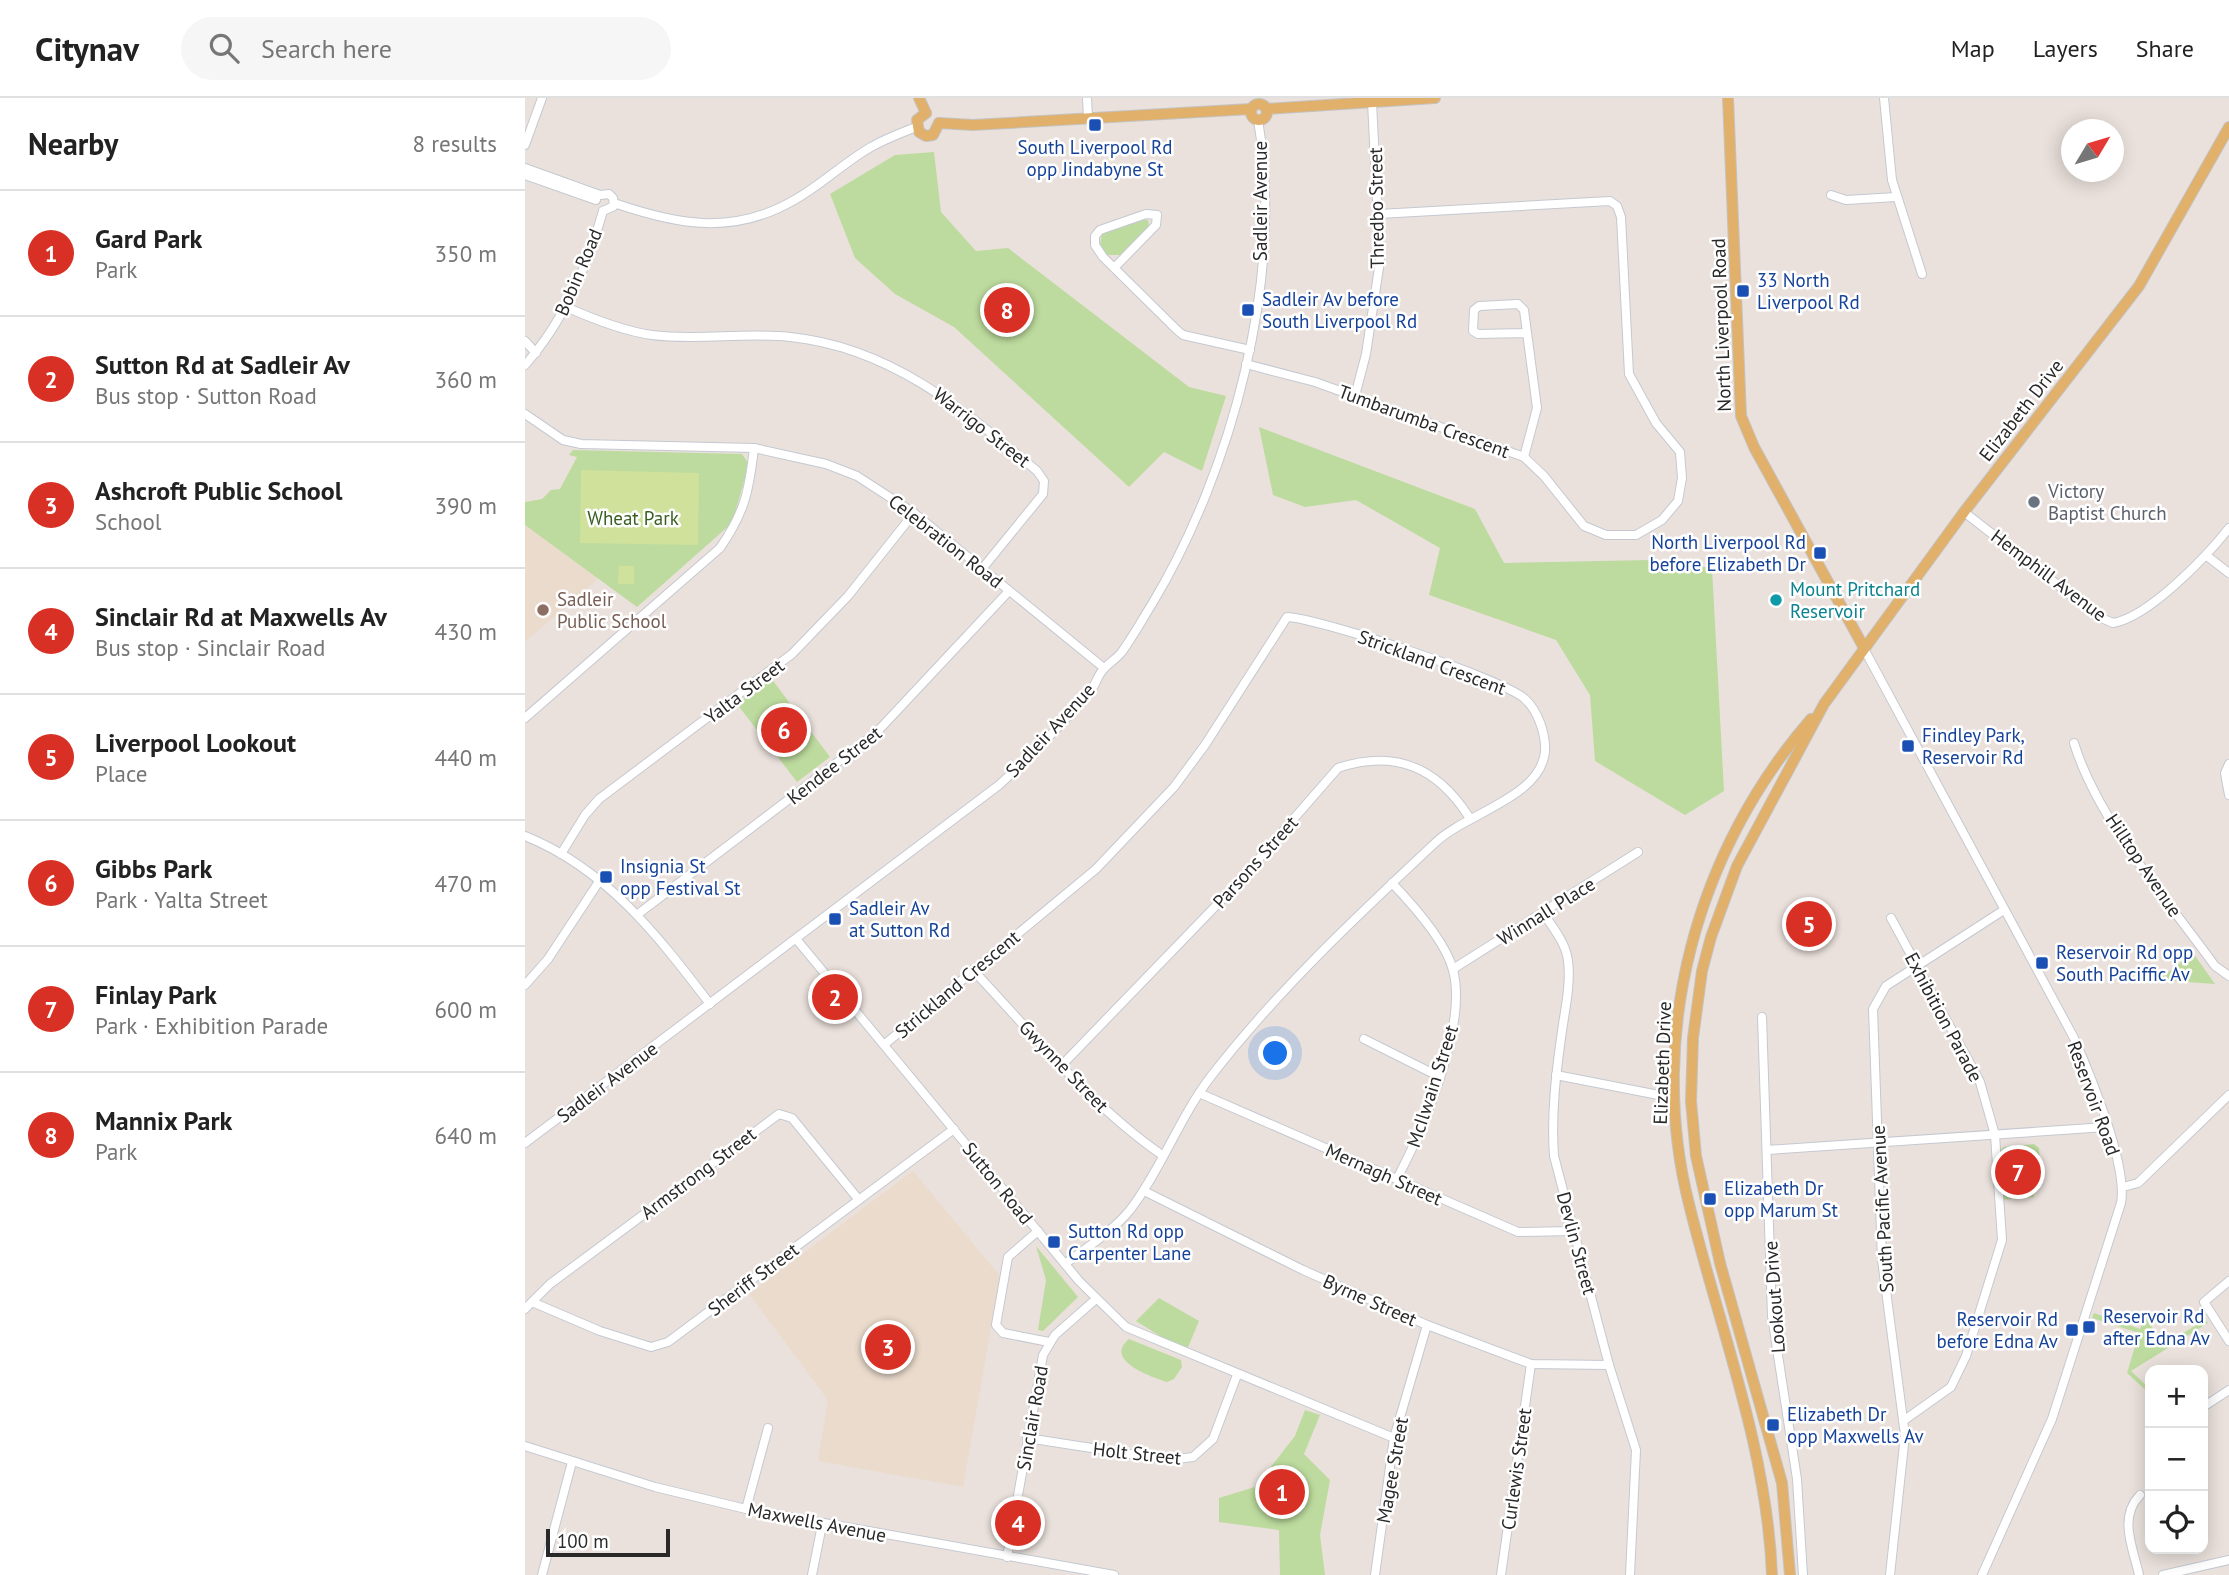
<!DOCTYPE html>
<html lang="en">
<head>
<meta charset="utf-8">
<style>
	:root { --surface:#fff; --page:#f6f6f6; --text:#222; --muted:#767676; --line:#e0e0e0; --accent:#d93025 }
	body { margin:0; font-family:"PT Sans",sans-serif; background:var(--page); color:var(--text) }
	.controls { position:absolute; right:21px; bottom:21px; display:grid; overflow:hidden; border-radius:14px; box-shadow:0 4px 18px #0003 }
	.controls button { width:63px; height:63px; display:grid; place-items:center; padding:0; border:0; border-bottom:2px solid var(--line); background:var(--surface); color:var(--text); font:35px sans-serif }
	.compass { position:absolute; left:1536px; top:21px; width:63px; height:63px; border-radius:50%; background:var(--surface); box-shadow:0 4px 18px #0003; rotate:52deg }
	.scale { position:absolute; left:21px; bottom:18px; width:124px; box-sizing:border-box; padding-left:7px; border:4px solid #292929; border-top:0; font-size:19px; line-height:24px; white-space:nowrap; color:#292929; -webkit-text-stroke:5px #fff; paint-order:stroke }
	.you { position:absolute; left:751px; top:956px; width:24px; height:24px; margin:-18px; border:5px solid #fff; border-radius:50%; background:#1a73e8; box-shadow:0 0 0 10px #1a73e833 }
	.badge { display:grid; place-items:center; width:46px; height:46px; border-radius:50%; background:var(--accent); color:#fff; font-size:23px; font-weight:700 }
	.pin { position:absolute; translate:-50% -50%; border:4px solid #fff; box-shadow:0 2px 7px #0006 }
	.list { margin:0; padding:0; list-style:none }
	h2 { display:flex; justify-content:space-between; align-items:center; height:91px; margin:0; padding:0 28px; font-size:30px }
	h2 small { font-size:23px; font-weight:400; color:var(--muted) }
	.list li { display:grid; grid-template-columns:46px 1fr auto; gap:21px; align-items:center; box-sizing:border-box; height:126px; padding:0 28px; border-top:2px solid var(--line) }
	.list b { display:block; font-size:26px; white-space:nowrap }
	.list p { margin:0; font-size:23px; white-space:nowrap; color:var(--muted) }
	.list em { font-size:23px; font-style:normal; color:var(--muted) }
	.icon { flex:none; width:38px; height:38px; fill:none; stroke:currentColor; stroke-width:2; stroke-linecap:round; stroke-linejoin:round }
	.map { position:relative; flex:none; width:1704px; height:1477px; overflow:hidden }
	header { display:flex; align-items:center; gap:42px; box-sizing:border-box; height:98px; padding:0 35px; background:var(--surface); border-bottom:2px solid var(--line) }
	header strong { font-size:33px }
	nav { display:flex; gap:38px; margin-inline-start:auto; font-size:24px }
	.search { width:490px; height:63px; background:var(--page); display:flex; align-items:center; gap:18px; box-sizing:border-box; padding:0 24px; border-radius:38px; color:var(--muted); font-size:26px }
	main { display:flex }
	aside { flex:1; background:var(--surface) }
	.map>svg:first-child { display:block }
</style>
</head>
<body>
<header>
<strong>Citynav</strong>
<div class="search"><svg class="icon" aria-label="search" viewBox="0 0 24 24"><circle cx="10" cy="10" r="6"/><path d="M15 15l6 6"/></svg>Search here</div>
<nav><a>Map</a><a>Layers</a><a>Share</a></nav>
</header>
<main>
<aside>
<h2>Nearby<small>8 results</small></h2>
<ul class="list">
<li><span class="badge">1</span><div><b>Gard Park</b><p>Park</p></div><em>350 m</em></li>
<li><span class="badge">2</span><div><b>Sutton Rd at Sadleir Av</b><p>Bus stop · Sutton Road</p></div><em>360 m</em></li>
<li><span class="badge">3</span><div><b>Ashcroft Public School</b><p>School</p></div><em>390 m</em></li>
<li><span class="badge">4</span><div><b>Sinclair Rd at Maxwells Av</b><p>Bus stop · Sinclair Road</p></div><em>430 m</em></li>
<li><span class="badge">5</span><div><b>Liverpool Lookout</b><p>Place</p></div><em>440 m</em></li>
<li><span class="badge">6</span><div><b>Gibbs Park</b><p>Park · Yalta Street</p></div><em>470 m</em></li>
<li><span class="badge">7</span><div><b>Finlay Park</b><p>Park · Exhibition Parade</p></div><em>600 m</em></li>
<li><span class="badge">8</span><div><b>Mannix Park</b><p>Park</p></div><em>640 m</em></li>
</ul>
</aside>
<div class="map">
<svg width="1704" height="1477" viewBox="0 0 1704 1477">
	<rect width="100%" height="100%" fill="#eae1dc"/>
	<g fill="#eadbcd">
		<path d="M0 427 74 480 0 544Z"/>
		<path d="M388 1073 475 1178 438 1389 293 1363 303 1302 224 1196Z"/>
	</g>
	<g fill="#bddb9e">
		<path d="M409 54 416 114 451 153 483 150 664 289 701 298 677 373 639 354 604 389 429 229 370 196 330 160 305 96 370 57Z"/>
		<path d="M619 122H623L624 128 595 157H582L575 148 577 135Z"/>
		<path d="M734 329 950 411 979 465 1125 462 1187 470 1199 693 1160 717 1070 663 1065 597 1031 542 904 497 915 450 831 402 780 409 748 397Z"/>
		<path d="M48 352 217 356 224 366 207 425 112 509 0 427V404L17 401 26 392 35 391 52 359 44 357Z"/>
		<path d="M246 580 305 659 272 684 212 606Z"/>
		<path d="M1668 855 1690 886 1633 882Z"/>
		<path d="M1509 1046 1514 1050 1515 1068 1507 1086 1509 1099 1476 1102 1472 1056 1479 1049Z"/>
		<path d="M511 1148 553 1199 518 1233 513 1232 521 1182Z"/>
		<path d="M634 1200 674 1223 661 1254 611 1223Z"/>
		<path d="M1569 1215 1615 1231 1620 1218 1638 1247 1680 1222 1683 1225 1606 1273 1625 1291V1296L1602 1275 1614 1235 1567 1220Z"/>
		<path d="M604 1241 656 1262 657 1269 649 1281 642 1284C626 1279 578 1262 604 1241Z"/>
		<path d="M780 1312 795 1317 779 1356 805 1382 795 1437 800 1477H755L754 1432 694 1424V1400L730 1389 770 1338Z"/>
	</g>
	<g fill="#cfe19b">
		<path d="M56 372 174 375 173 447 55 445Z"/>
		<path d="M94 468H109V486H93Z"/>
	</g>
	<g fill="none" stroke-linecap="round" stroke-linejoin="round">
		<g stroke="#c4c9d1" stroke-width="10">
			<g id="minor">
				<path d="M562 0 563 20"/>
				<path d="M1359 0 1367 82 1397 176"/>
				<path d="M0 47 17 0"/>
				<path d="M0 70 75 97 84 96 88 100 89 108 78 113"/>
				<path d="M0 77 71 102"/>
				<path d="M1306 97 1321 102 1371 99"/>
				<path d="M89 105C153 127 209 138 271 101 297 86 320 64 346 49 360 41 376 35 391 29"/>
				<path d="M589 170 631 127 632 117 621 116 575 132 570 138V147L578 159 652 232 658 237 725 252"/>
				<path d="M41 209C68 221 98 233 127 237 172 243 219 234 265 239 365 249 438 311 512 373L519 383 518 396 457 471"/>
				<path d="M0 243 11 255"/>
				<path d="M721 266 790 284 999 359 1019 378 1059 428 1081 437H1111L1137 422 1153 403 1157 380 1155 354 1131 325 1104 276 1096 119 1092 108 1085 103 854 116"/>
				<path d="M0 267C39 223 62 170 78 113"/>
				<path d="M830 298 841 256 855 163 847 4"/>
				<path d="M0 316 38 342 56 346 229 350 301 366 332 378 389 415 579 570"/>
				<path d="M999 359 1012 310 999 212 993 206 954 208 949 212 948 233 953 236 1002 235"/>
				<path d="M1439 414 1574 519 1588 525C1624 519 1682 458 1704 430"/>
				<path d="M1682 458 1704 475"/>
				<path d="M1338 549 1549 940C1565 976 1603 1068 1596 1105L1527 1321 1457 1477"/>
				<path d="M0 620 195 450C220 414 224 393 229 350"/>
				<path d="M1549 645C1572 721 1643 803 1690 868L1704 878"/>
				<path d="M1704 666 1700 675 1704 697"/>
				<path d="M0 738C82 771 133 838 185 906"/>
				<path d="M36 756 60 717 74 701 267 556 323 498 389 415"/>
				<path d="M867 785C887 806 921 844 928 872 943 928 898 1031 872 1081"/>
				<path d="M113 816 351 635 484 493"/>
				<path d="M1019 816C1028 830 1041 845 1043 863 1046 886 1040 911 1037 933 1031 975 1026 1016 1029 1058L1084 1267 1111 1352 1105 1477"/>
				<path d="M1366 820 1455 984 1470 1037 1477 1142 1441 1258 1426 1289 1378 1323"/>
				<path d="M272 842 554 1183 601 1229 869 1340"/>
				<path d="M928 871 1113 754"/>
				<path d="M448 872C508 936 565 1007 637 1057"/>
				<path d="M0 887 23 861 75 782"/>
				<path d="M1237 919 1247 1218 1272 1381 1278 1477"/>
				<path d="M839 941 913 978"/>
				<path d="M360 946 571 771 649 689 680 647 762 519C793 520 979 581 1000 601 1013 613 1021 636 1020 654 1015 700 941 715 910 745 832 818 753 892 687 977 655 1018 637 1070 605 1112 588 1133 561 1150 540 1166"/>
				<path d="M537 967 710 788 813 670C870 651 912 669 944 719"/>
				<path d="M1031 977 1149 1000"/>
				<path d="M674 995 993 1134 1048 1133"/>
				<path d="M0 1045 474 687C507 657 538 626 566 592 571 586 572 579 577 573 582 566 590 562 596 555 607 540 617 522 627 506 707 373 760 178 733 22"/>
				<path d="M1242 1052 1581 1029"/>
				<path d="M1598 1089 1613 1085 1704 997"/>
				<path d="M619 1093 778 1172 902 1227 1006 1266 1084 1267"/>
				<path d="M513 1133 483 1159 471 1227 478 1235 524 1244"/>
				<path d="M1704 1183 1679 1204 1704 1243"/>
				<path d="M7 1204 75 1233 126 1249 143 1244 429 1031"/>
				<path d="M0 1211 25 1186 254 1016 267 1020 334 1102"/>
				<path d="M1678 1309 1704 1292"/>
				<path d="M502 1340 644 1362 668 1359 688 1341 712 1277"/>
				<path d="M0 1348 130 1389 221 1411 589 1477"/>
				<path d="M221 1411 243 1330"/>
				<path d="M482 1459 518 1257 530 1237 571 1201"/>
				<path d="M17 1477 47 1364"/>
				<path d="M287 1477 297 1427"/>
				<path d="M850 1477 869 1340 902 1227"/>
				<path d="M976 1477 1006 1266"/>
				<path d="M1365 1477 1380 1337 1357 1162 1348 911 1361 888 1479 812"/>
				<path d="M1614 1477C1608 1449 1593 1420 1615 1397"/>
				<path d="M1638 1477 1704 1462"/>
			</g>
		</g>
		<g stroke="#c3c3c3" stroke-width="12">
			<g id="major">
				<path d="M394 0 401 15"/>
				<path d="M1203 0 1216 318 1229 349 1338 548"/>
				<circle cx="734" cy="14" r="8"/>
				<path d="M741 11 910 0"/>
				<path d="M401 15 392 22 394 34 401 38 408 37 414 25"/>
				<path d="M414 25 448 27 726 11"/>
				<path d="M1247 1477C1242 1349 1194 1229 1164 1106 1121 936 1172 752 1286 621"/>
				<path d="M1265 1477 1257 1385 1195 1165 1171 1058 1166 1003 1168 940 1177 873 1186 839 1212 768 1299 606 1439 414 1614 188 1704 29"/>
			</g>
		</g>
		<use href="#minor" stroke="#fff" stroke-width="8"/>
		<use href="#major" stroke="#e1b06a" stroke-width="10"/>
	</g>
	<g fill="#1a4fb4" stroke="#fff" stroke-width="2.5">
		<rect x="563" y="20" width="14" height="14" rx="3.5"/>
		<rect x="1211" y="186" width="14" height="14" rx="3.5"/>
		<rect x="716" y="205" width="14" height="14" rx="3.5"/>
		<rect x="1288" y="448" width="14" height="14" rx="3.5"/>
		<rect x="1376" y="641" width="14" height="14" rx="3.5"/>
		<rect x="74" y="772" width="14" height="14" rx="3.5"/>
		<rect x="303" y="814" width="14" height="14" rx="3.5"/>
		<rect x="1510" y="858" width="14" height="14" rx="3.5"/>
		<rect x="1178" y="1094" width="14" height="14" rx="3.5"/>
		<rect x="522" y="1137" width="14" height="14" rx="3.5"/>
		<rect x="1557" y="1222" width="14" height="14" rx="3.5"/>
		<rect x="1540" y="1225" width="14" height="14" rx="3.5"/>
		<rect x="1241" y="1320" width="14" height="14" rx="3.5"/>
	</g>
	<circle fill="#6b7280" stroke="#fff" stroke-width="2.5" cx="1509" cy="404" r="7"/>
	<circle fill="#0f9aa8" stroke="#fff" stroke-width="2.5" cx="1251" cy="502" r="7"/>
	<circle fill="#8d6e63" stroke="#fff" stroke-width="2.5" cx="18" cy="512" r="7"/>
	<g text-anchor="middle" dominant-baseline="central" stroke-width="5" stroke-linejoin="round" paint-order="stroke">
		<g font-size="19" fill="#164399" stroke="#fff" text-anchor="start">
			<text x="570" y="49" text-anchor="middle">South Liverpool Rd<tspan x="570" dy="22">opp Jindabyne St</tspan></text>
			<text x="1232" y="182">33 North<tspan x="1232" dy="22">Liverpool Rd</tspan></text>
			<text x="737" y="201">Sadleir Av before<tspan x="737" dy="22">South Liverpool Rd</tspan></text>
			<text x="1281" y="444" text-anchor="end">North Liverpool Rd<tspan x="1281" dy="22">before Elizabeth Dr</tspan></text>
			<text x="1397" y="637">Findley Park,<tspan x="1397" dy="22">Reservoir Rd</tspan></text>
			<text x="95" y="768">Insignia St<tspan x="95" dy="22">opp Festival St</tspan></text>
			<text x="324" y="810">Sadleir Av<tspan x="324" dy="22">at Sutton Rd</tspan></text>
			<text x="1531" y="854">Reservoir Rd opp<tspan x="1531" dy="22">South Paciffic Av</tspan></text>
			<text x="1199" y="1090">Elizabeth Dr<tspan x="1199" dy="22">opp Marum St</tspan></text>
			<text x="543" y="1133">Sutton Rd opp<tspan x="543" dy="22">Carpenter Lane</tspan></text>
			<text x="1578" y="1218">Reservoir Rd<tspan x="1578" dy="22">after Edna Av</tspan></text>
			<text x="1533" y="1221" text-anchor="end">Reservoir Rd<tspan x="1533" dy="22">before Edna Av</tspan></text>
			<text x="1262" y="1316">Elizabeth Dr<tspan x="1262" dy="22">opp Maxwells Av</tspan></text>
		</g>
		<g font-size="19" fill="#292929" stroke="#fff">
			<text transform="translate(735 103) rotate(-90)">Sadleir Avenue</text>
			<text transform="translate(851 110) rotate(-91)">Thredbo Street</text>
			<text transform="translate(53 174) rotate(-67)">Bobin Road</text>
			<text transform="translate(1196 227) rotate(-92)">North Liverpool Road</text>
			<text transform="translate(1496 312) rotate(-52)">Elizabeth Drive</text>
			<text transform="translate(899 323) rotate(20)">Tumbarumba Crescent</text>
			<text transform="translate(457 329) rotate(38)">Warrigo Street</text>
			<text transform="translate(421 443) rotate(38)">Celebration Road</text>
			<text transform="translate(1524 477) rotate(37)">Hemphill Avenue</text>
			<text transform="translate(907 564) rotate(20)">Strickland Crescent</text>
			<text transform="translate(219 593) rotate(-37)">Yalta Street</text>
			<text transform="translate(525 632) rotate(-47)">Sadleir Avenue</text>
			<text transform="translate(309 667) rotate(-38)">Kendee Street</text>
			<text transform="translate(730 764) rotate(-48)">Parsons Street</text>
			<text transform="translate(1619 767) rotate(56)">Hilltop Avenue</text>
			<text transform="translate(1021 813) rotate(-32)">Winnall Place</text>
			<text transform="translate(432 886) rotate(-40)">Strickland Crescent</text>
			<text transform="translate(1419 919) rotate(62)">Exhibition Parade</text>
			<text transform="translate(1137 965) rotate(-88)">Elizabeth Drive</text>
			<text transform="translate(539 968) rotate(46)">Gwynne Street</text>
			<text transform="translate(82 984) rotate(-37)">Sadleir Avenue</text>
			<text transform="translate(907 988) rotate(-72)">McIlwain Street</text>
			<text transform="translate(1569 1000) rotate(70)">Reservoir Road</text>
			<text transform="translate(173 1075) rotate(-37)">Armstrong Street</text>
			<text transform="translate(859 1076) rotate(24)">Mernagh Street</text>
			<text transform="translate(473 1085) rotate(51)">Sutton Road</text>
			<text transform="translate(1357 1111) rotate(-93)">South Pacific Avenue</text>
			<text transform="translate(1052 1145) rotate(75)">Devlin Street</text>
			<text transform="translate(228 1181) rotate(-37)">Sheriff Street</text>
			<text transform="translate(1249 1199) rotate(-94)">Lookout Drive</text>
			<text transform="translate(845 1202) rotate(24)">Byrne Street</text>
			<text transform="translate(507 1320) rotate(-80)">Sinclair Road</text>
			<text transform="translate(612 1355) rotate(6)">Holt Street</text>
			<text transform="translate(991 1371) rotate(-82)">Curlewis Street</text>
			<text transform="translate(867 1372) rotate(-80)">Magee Street</text>
			<text transform="translate(292 1424) rotate(11)">Maxwells Avenue</text>
		</g>
		<g font-size="19" fill="#5b616d" stroke="#fff" text-anchor="start">
			<text x="1523" y="393">Victory<tspan x="1523" dy="22">Baptist Church</tspan></text>
		</g>
		<g font-size="19" fill="#385e21" stroke="#fff">
			<text x="108" y="420">Wheat Park</text>
		</g>
		<g font-size="19" fill="#0d838f" stroke="#fff" text-anchor="start">
			<text x="1265" y="491">Mount Pritchard<tspan x="1265" dy="22">Reservoir</tspan></text>
		</g>
		<g font-size="19" fill="#785e54" stroke="#fff" text-anchor="start">
			<text x="32" y="501">Sadleir<tspan x="32" dy="22">Public School</tspan></text>
		</g>
	</g>
</svg>
<div class="controls">
<button>+</button>
<button>−</button>
<button><svg class="icon" aria-label="locate" viewBox="0 0 24 24"><circle cx="12" cy="12" r="6"/><path d="M12 2v4M12 18v4M2 12h4M18 12h4"/></svg></button>
</div>
<svg class="compass" viewBox="-18 -18 36 36"><path d="M0-13l5 13h-10z" fill="#e53935"/><path d="M0 13l5-13h-10z" fill="#767676"/></svg>
<div class="scale">100 m</div>
<div class="you"></div>
<div class="pin badge" style="left:757px;top:1394px">1</div>
<div class="pin badge" style="left:310px;top:899px">2</div>
<div class="pin badge" style="left:363px;top:1249px">3</div>
<div class="pin badge" style="left:493px;top:1425px">4</div>
<div class="pin badge" style="left:1284px;top:826px">5</div>
<div class="pin badge" style="left:259px;top:632px">6</div>
<div class="pin badge" style="left:1493px;top:1074px">7</div>
<div class="pin badge" style="left:482px;top:212px">8</div>
</div>
</main>
</body>
</html>
